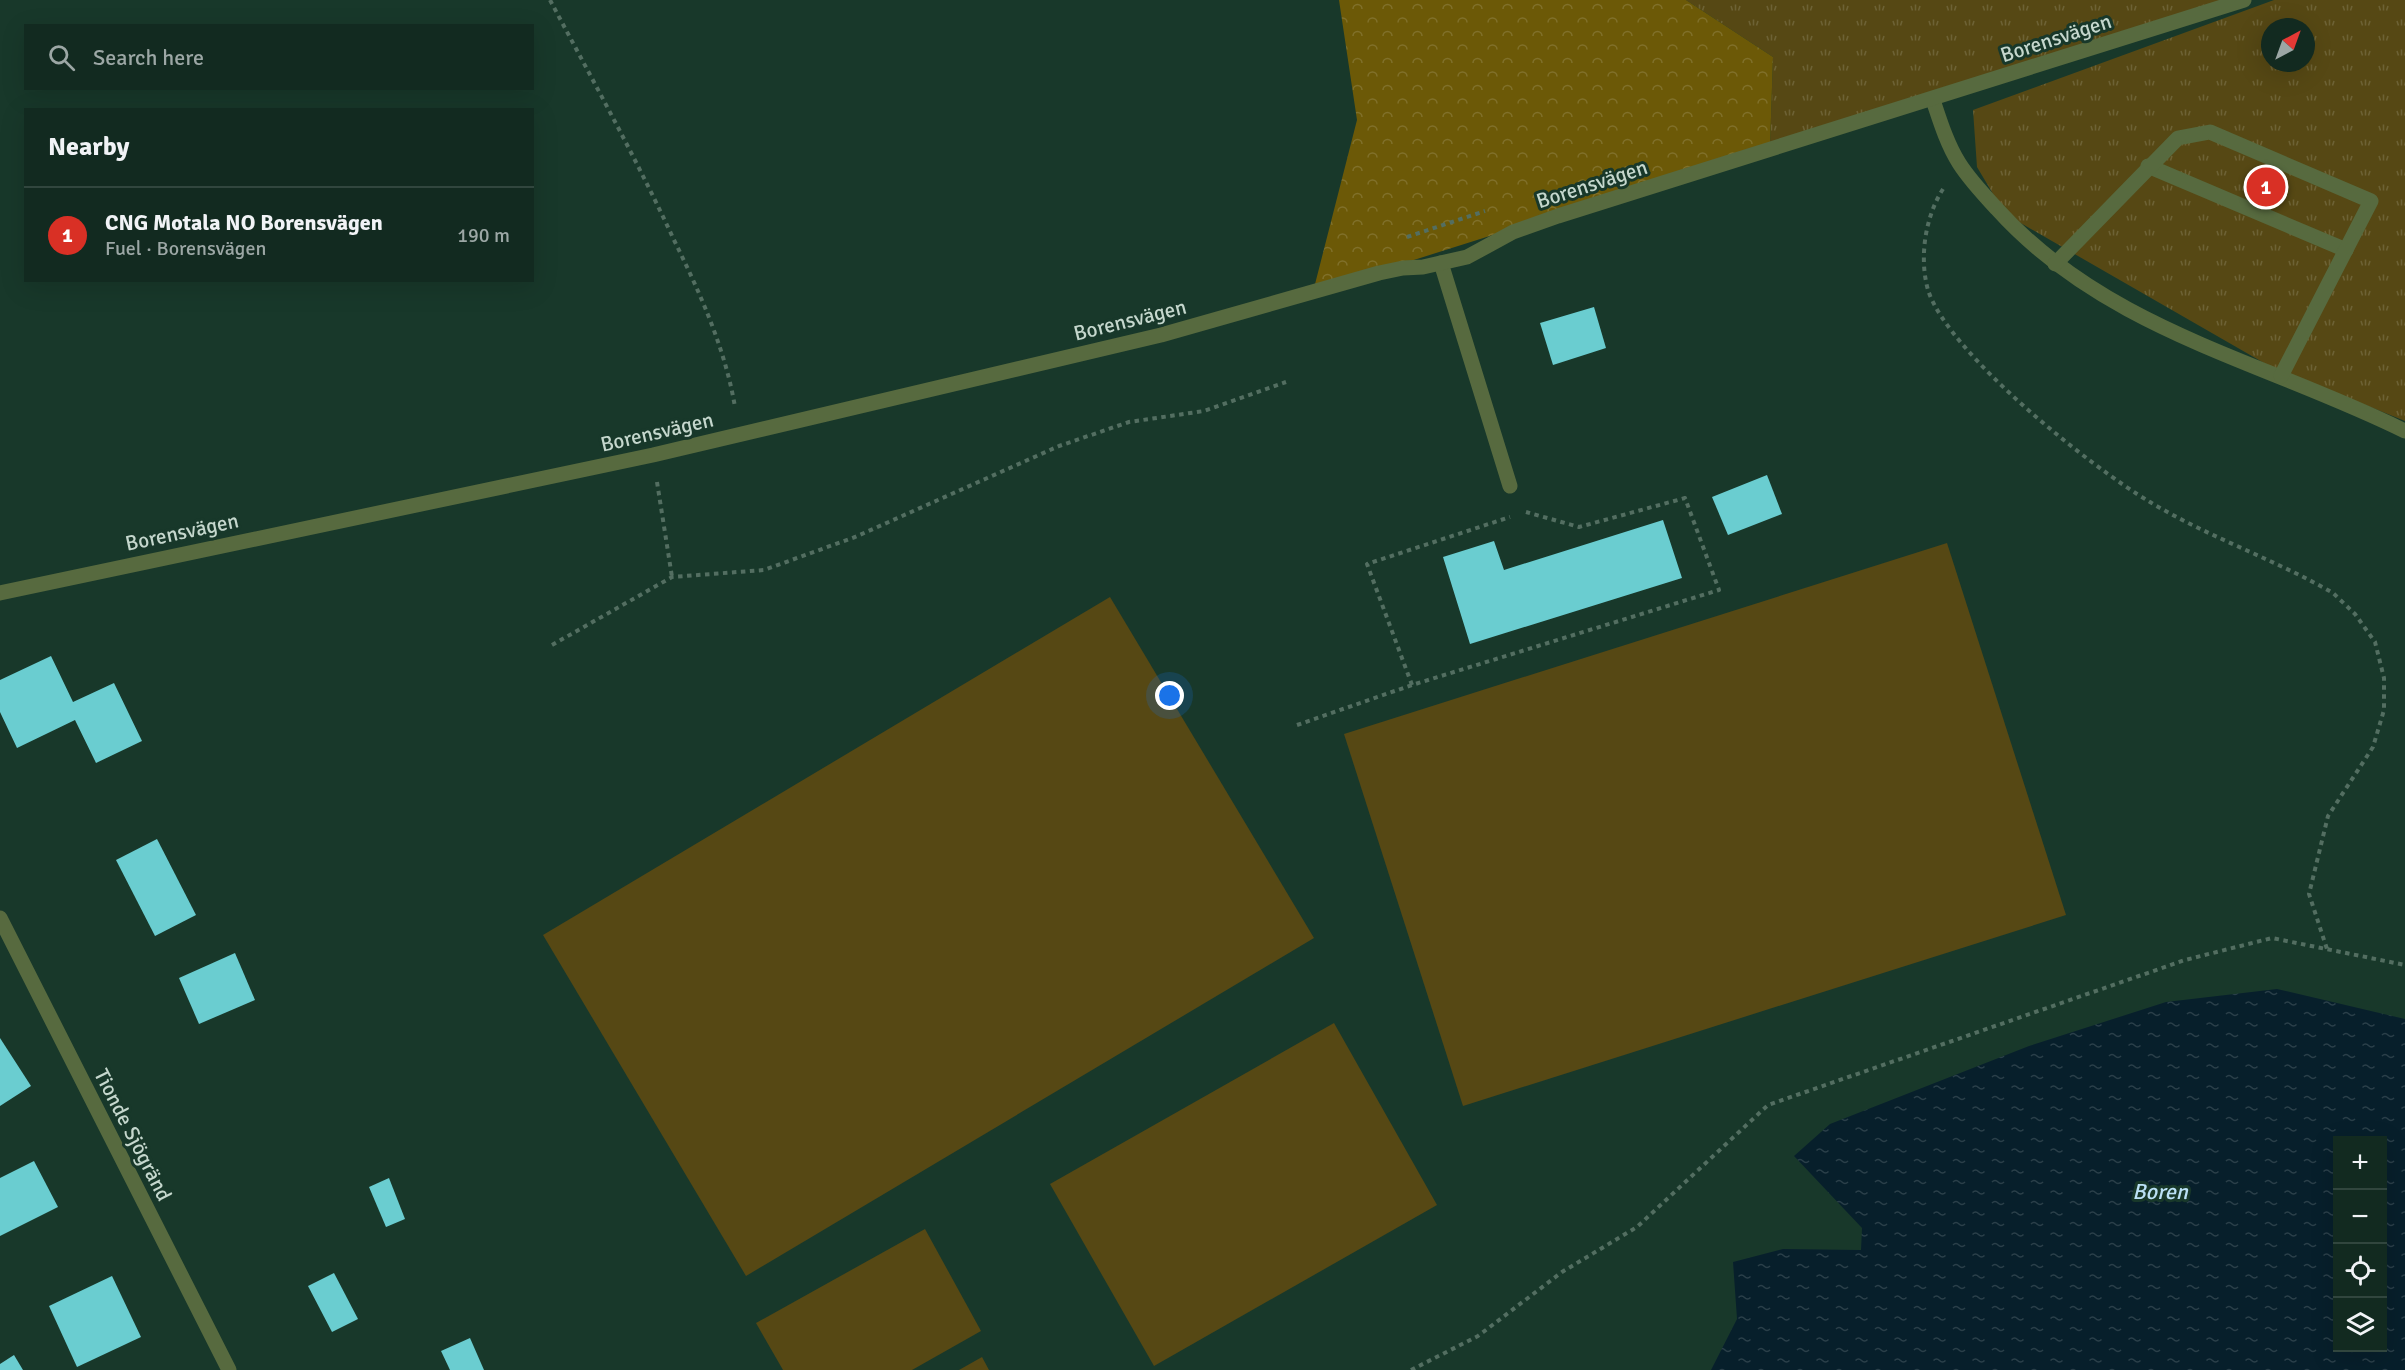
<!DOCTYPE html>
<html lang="en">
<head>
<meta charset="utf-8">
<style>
	:root { --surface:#122a20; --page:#1b3229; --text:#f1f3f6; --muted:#9ca7a5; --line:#31463e; --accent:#d93025 }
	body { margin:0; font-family:Signika,sans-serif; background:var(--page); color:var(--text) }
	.controls { position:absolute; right:18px; bottom:18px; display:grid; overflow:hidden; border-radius:0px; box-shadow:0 6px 24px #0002 }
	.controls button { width:54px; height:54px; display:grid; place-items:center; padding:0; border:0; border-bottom:2px solid var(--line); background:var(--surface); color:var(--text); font:30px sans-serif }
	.compass { position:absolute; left:2261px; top:18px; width:54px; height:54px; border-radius:50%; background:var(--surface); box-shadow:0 6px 24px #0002; rotate:41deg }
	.you { position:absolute; left:1170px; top:696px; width:21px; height:21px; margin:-15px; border:4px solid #fff; border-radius:50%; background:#1a73e8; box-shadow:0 0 0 9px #1a73e833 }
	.badge { display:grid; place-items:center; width:39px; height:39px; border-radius:50%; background:var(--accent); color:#fff; font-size:20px; font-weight:700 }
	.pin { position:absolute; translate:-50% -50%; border:3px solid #fff; box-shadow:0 2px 6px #0006 }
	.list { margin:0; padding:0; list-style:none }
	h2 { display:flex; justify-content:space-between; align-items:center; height:78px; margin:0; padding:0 24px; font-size:26px }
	h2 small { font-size:20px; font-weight:400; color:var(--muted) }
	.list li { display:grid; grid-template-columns:39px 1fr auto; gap:18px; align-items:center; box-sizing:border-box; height:96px; padding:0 24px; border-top:2px solid var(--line) }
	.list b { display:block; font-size:22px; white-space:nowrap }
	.list p { margin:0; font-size:20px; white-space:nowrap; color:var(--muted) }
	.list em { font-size:20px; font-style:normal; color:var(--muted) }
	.icon { flex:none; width:33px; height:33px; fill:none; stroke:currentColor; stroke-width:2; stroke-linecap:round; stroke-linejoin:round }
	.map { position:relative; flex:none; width:2405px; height:1370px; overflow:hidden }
	.search { position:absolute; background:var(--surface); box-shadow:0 6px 24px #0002; left:24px; top:24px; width:510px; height:66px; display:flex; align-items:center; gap:15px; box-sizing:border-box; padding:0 21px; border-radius:0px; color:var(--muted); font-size:22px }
	.panel { position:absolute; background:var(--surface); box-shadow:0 6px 24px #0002; left:24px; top:108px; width:510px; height:174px; border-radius:0px }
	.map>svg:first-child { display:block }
</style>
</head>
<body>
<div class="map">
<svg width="2405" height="1370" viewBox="0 0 2405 1370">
	<defs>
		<pattern id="grass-tufts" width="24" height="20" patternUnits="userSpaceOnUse" patternTransform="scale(1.5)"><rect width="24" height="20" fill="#564814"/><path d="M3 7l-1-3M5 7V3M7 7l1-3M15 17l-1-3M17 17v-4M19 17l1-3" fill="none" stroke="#6d6235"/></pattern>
		<pattern id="forest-crowns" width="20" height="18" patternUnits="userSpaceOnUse" patternTransform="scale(1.5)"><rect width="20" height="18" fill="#6c5907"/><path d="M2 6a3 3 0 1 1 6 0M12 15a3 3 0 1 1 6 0" fill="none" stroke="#80702a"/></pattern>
		<pattern id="water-ripples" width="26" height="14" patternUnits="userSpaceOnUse" patternTransform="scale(1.5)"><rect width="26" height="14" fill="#071f2b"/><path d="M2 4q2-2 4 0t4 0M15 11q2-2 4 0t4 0" fill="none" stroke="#2a3f49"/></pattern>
	</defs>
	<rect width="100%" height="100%" fill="#18382a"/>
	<g fill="url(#grass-tufts)" fill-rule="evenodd">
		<path d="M1686 0H2250L1770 147 1773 57Z"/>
		<path d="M2274 0H2405V421L2271 367 2005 214 1977 167 1973 110ZM2270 27H2306V63H2270Z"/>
	</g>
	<path fill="url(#forest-crowns)" d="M1339 0H1686L1773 57 1770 147 1313 292 1357 120Z"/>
	<g fill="#564814">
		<path d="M1947 543 2066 915 1463 1106 1344 734Z"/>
		<path d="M1110 597 1314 938 746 1276 543 935Z"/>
		<path d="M1334 1023 1437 1205 1154 1366 1050 1184Z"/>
		<path d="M925 1229 981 1331 912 1370H783L756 1323Z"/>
		<path d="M982 1357 989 1370H959Z"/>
	</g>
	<path fill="url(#water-ripples)" fill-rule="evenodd" d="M2277 989 2405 1019V1370H1711L1737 1319 1733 1262 1783 1249 1861 1250 1862 1228 1794 1156 1830 1124 2029 1046 2166 1002ZM2338 1140H2382V1348H2338Z"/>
	<g fill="#6acdd0">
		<path d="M1594 307 1606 348 1553 365 1540 323Z"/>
		<path d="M1767 475 1782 514 1728 535 1712 497Z"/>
		<path d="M1663 520 1682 578 1470 644 1443 557 1494 541 1504 570Z"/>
		<path d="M51 656 73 702 114 683 142 741 96 763 75 720 17 748 0 712V680Z"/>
		<path d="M157 839 196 915 155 936 116 860Z"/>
		<path d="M235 953 255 1000 199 1024 179 978Z"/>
		<path d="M0 1038 31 1086 0 1106Z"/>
		<path d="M34 1161 58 1207 0 1236V1178Z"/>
		<path d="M389 1178 405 1219 386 1227 369 1187Z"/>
		<path d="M334 1273 358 1319 332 1332 308 1286Z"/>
		<path d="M112 1276 141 1337 77 1367 49 1306Z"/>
		<path d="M470 1338 484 1370H450L441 1351Z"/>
		<path d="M14 1355 23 1370H0V1364Z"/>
	</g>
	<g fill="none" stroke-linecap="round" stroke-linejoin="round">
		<g stroke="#536e61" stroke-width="4" stroke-dasharray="4.5 4.5" stroke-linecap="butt">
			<path d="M550 0C592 79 636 158 674 240 700 293 725 348 735 407"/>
			<path d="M1943 189C1925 217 1919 258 1928 290 1948 353 2092 468 2150 502 2208 537 2274 559 2333 593L2355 614 2375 642 2384 678V710L2373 747 2328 816 2309 894 2327 949"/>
			<path d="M1407 237 1485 211"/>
			<path d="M657 482 672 577"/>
			<path d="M552 645 672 577 764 570 855 537 1059 446 1129 422 1204 411 1286 382"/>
			<path d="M1412 685 1367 564 1510 517"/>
			<path d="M1297 725 1412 685 1719 590 1685 498 1579 527 1526 512"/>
			<path d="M1411 1370 1478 1336 1562 1272 1637 1227 1768 1105 2185 960 2272 938 2405 965"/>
		</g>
		<g stroke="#576a3f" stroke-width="15">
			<path d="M1933 100C1940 121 1947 144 1959 163 1969 179 1984 195 1997 209 2106 330 2264 361 2405 431"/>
			<path d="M2148 166 2346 250"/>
			<path d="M1441 263 1510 486"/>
			<path d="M2055 264 2178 138 2210 132 2371 201 2281 376"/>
			<path d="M0 593 653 455 1161 335 1379 273 1403 268 1423 267 1467 257 1513 232 1558 216 2244 0"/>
			<path d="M0 918 229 1370"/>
		</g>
	</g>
	<g text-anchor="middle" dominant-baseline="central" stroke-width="6" stroke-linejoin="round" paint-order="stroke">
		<g font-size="21" fill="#c5d7cd" stroke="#18382a">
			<text transform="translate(2056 38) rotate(-18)">Borensvägen</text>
			<text transform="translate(1592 184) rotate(-18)">Borensvägen</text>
			<text transform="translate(1130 320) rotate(-14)">Borensvägen</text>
			<text transform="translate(657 432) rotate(-13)">Borensvägen</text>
			<text transform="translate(182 532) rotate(-12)">Borensvägen</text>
			<text transform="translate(133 1135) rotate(63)">Tionde Sjögränd</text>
		</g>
		<g font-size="22" font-style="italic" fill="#bbe1f6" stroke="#18382a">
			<text x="2160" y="1191">Boren</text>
		</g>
	</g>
</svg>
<div class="controls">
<button>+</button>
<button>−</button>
<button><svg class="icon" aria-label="locate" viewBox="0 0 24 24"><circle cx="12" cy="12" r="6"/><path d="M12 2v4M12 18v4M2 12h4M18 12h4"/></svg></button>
<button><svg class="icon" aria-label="layers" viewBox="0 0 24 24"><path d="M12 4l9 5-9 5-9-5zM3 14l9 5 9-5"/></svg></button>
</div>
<svg class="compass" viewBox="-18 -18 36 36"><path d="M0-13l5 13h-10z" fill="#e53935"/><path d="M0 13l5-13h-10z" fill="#9ca7a5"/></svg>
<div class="you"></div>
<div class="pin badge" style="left:2266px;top:187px">1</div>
<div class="search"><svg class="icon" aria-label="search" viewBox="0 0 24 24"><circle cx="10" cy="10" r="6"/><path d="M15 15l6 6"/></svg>Search here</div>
<section class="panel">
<h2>Nearby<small></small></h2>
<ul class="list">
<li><span class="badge">1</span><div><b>CNG Motala NO Borensvägen</b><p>Fuel · Borensvägen</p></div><em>190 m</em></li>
</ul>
</section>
</div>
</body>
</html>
